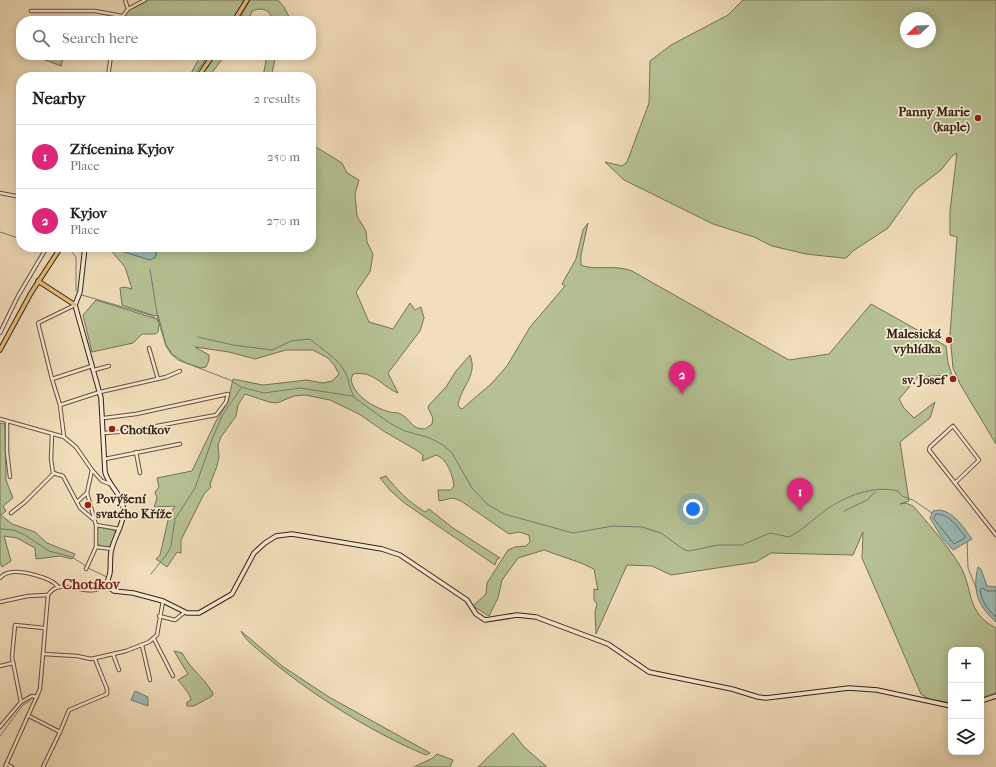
<!DOCTYPE html>
<html lang="en">
<head>
<meta charset="utf-8">
<style>
	:root { --surface:#fff; --page:#f2f2f2; --text:#202124; --muted:#757577; --line:#e0e0e0; --accent:#db2777 }
	body { margin:0; font-family:"IM FELL French Canon",serif; background:var(--page); color:var(--text) }
	.controls { position:absolute; right:12px; bottom:12px; display:grid; overflow:hidden; border-radius:8px; box-shadow:0 2px 10px #0003 }
	.controls button { width:36px; height:36px; display:grid; place-items:center; padding:0; border:0; border-bottom:1px solid var(--line); background:var(--surface); color:var(--text); font:20px sans-serif }
	.compass { position:absolute; left:900px; top:12px; width:36px; height:36px; border-radius:50%; background:var(--surface); box-shadow:0 2px 10px #0003; rotate:247deg }
	.you { position:absolute; left:693px; top:509px; width:14px; height:14px; margin:-10px; border:3px solid #fff; border-radius:50%; background:#1a73e8; box-shadow:0 0 0 6px #1a73e833 }
	.badge { display:grid; place-items:center; width:26px; height:26px; border-radius:50%; background:var(--accent); color:#fff; font-size:13px; font-weight:700 }
	.pin { position:absolute; translate:-50% -33px; filter:drop-shadow(0 1px 2px #0008) }
	.pin::after { content:''; position:absolute; top:21px; width:14px; height:12px; background:inherit; clip-path:polygon(0 0,100% 0,50% 100%) }
	.list { margin:0; padding:0; list-style:none }
	h2 { display:flex; justify-content:space-between; align-items:center; height:52px; margin:0; padding:0 16px; font-size:17px }
	h2 small { font-size:13px; font-weight:400; color:var(--muted) }
	.list li { display:grid; grid-template-columns:26px 1fr auto; gap:12px; align-items:center; box-sizing:border-box; height:64px; padding:0 16px; border-top:1px solid var(--line) }
	.list b { display:block; font-size:15px; white-space:nowrap }
	.list p { margin:0; font-size:13px; white-space:nowrap; color:var(--muted) }
	.list em { font-size:13px; font-style:normal; color:var(--muted) }
	.icon { flex:none; width:22px; height:22px; fill:none; stroke:currentColor; stroke-width:2; stroke-linecap:round; stroke-linejoin:round }
	.map { position:relative; flex:none; width:996px; height:767px; overflow:hidden }
	.search { position:absolute; background:var(--surface); box-shadow:0 2px 10px #0003; left:16px; top:16px; width:300px; height:44px; display:flex; align-items:center; gap:10px; box-sizing:border-box; padding:0 14px; border-radius:16px; color:var(--muted); font-size:15px }
	.panel { position:absolute; background:var(--surface); box-shadow:0 2px 10px #0003; left:16px; top:72px; width:300px; height:180px; border-radius:16px }
	.map>svg:first-child { display:block }
</style>
</head>
<body>
<div class="map">
<svg width="996" height="767" viewBox="0 0 996 767">
	<rect width="100%" height="100%" fill="#f2debb"/>
	<filter id="stains"><feTurbulence type="fractalNoise" baseFrequency=".005" numOctaves="4"/><feColorMatrix values="0 0 0 0 .2 0 0 0 0 .09 0 0 0 0 .02 0 0 0 .5 -.17"/></filter>
	<radialGradient id="worn" r=".72"><stop offset=".6" stop-color="#630" stop-opacity="0"/><stop offset="1" stop-color="#630" stop-opacity=".3"/></radialGradient>
	<g fill="#b6c294" stroke="#757255" fill-rule="evenodd">
		<path d="M148 0H244L232 21H127L125 15 128 10Z"/>
		<path d="M250 0H278L284 7 291 21H272C271 9 262 7 252 11L249 19 259 21H238Z"/>
		<path d="M743 0H996V444L960 384 953 368 950 335 957 237 950 235V211L957 153 953 155 941 170 915 190 888 228 853 251 846 258H843L806 254 772 246 754 237 713 224 624 180 605 162 622 166 627 162 649 103 650 61 671 45 728 15ZM906 18H930V42H906Z"/>
		<path d="M32 55H64L61 66Z"/>
		<path d="M201 55H209L193 77H189Z"/>
		<path d="M216 55H225L209 77H200Z"/>
		<path d="M267 55H276L271 77H263Z"/>
		<path d="M311 144 342 163 347 173 359 180 355 194 357 216 366 231 367 242 373 254 370 272 356 292 369 322 393 329 410 303 415 310 421 307 424 318 420 331 388 373 398 393C382 387 374 370 353 374L351 379C354 397 375 408 390 412 394 413 399 412 402 415 412 420 410 429 425 429L432 424 433 418 428 408 429 405 446 387 456 371 470 355C478 376 462 384 458 405L460 408 462 409 492 383 507 366 530 327 565 286 562 284 576 259 583 230 588 223 581 255V265C593 271 615 264 632 271L789 360 829 354 871 304 946 346 948 363 952 375 918 377 899 399 904 408 914 418 935 402 930 418 900 442 909 501 900 504 906 503 913 506C929 524 946 544 959 564 974 588 965 613 996 628V693L981 698V650H951V703L929 699 921 694 862 558 863 532 853 555 771 553 756 562 671 575 652 566 627 565 596 634 595 612 597 604 594 600V589L598 590 594 569 581 563 544 550 518 558 502 580 498 598 489 616 473 606 486 594 487 583 508 550 515 547 526 546 530 542 529 535 519 532 509 534 461 501 453 498 439 501 438 490H451L454 486C453 476 447 458 436 455L422 461 423 455 418 451 385 432 359 414 330 400 305 395 294 396 277 403 269 402 245 394 238 405 236 416 221 437 218 445 219 457 217 466 210 484 211 487 204 494 181 540V553L177 552 167 567 156 559 160 555 169 516 175 506 154 507 157 498 155 492 159 487 157 478 192 471 216 421 228 402 233 379 263 385 307 380 323 383 332 381 339 374 334 365 328 358 313 350H286L255 359 229 352 195 347 209 355V360L206 367 201 368 186 363 173 355 166 345 158 315 155 316 122 305 120 288 125 287 132 289 125 267 108 247H116L118 250 150 260 156 256 157 247H311Z"/>
		<path d="M96 300 157 319 159 324 158 332 155 334H142L133 343 92 352 83 315Z"/>
		<path d="M0 423 5 424 6 480 13 498 3 506 6 511 1 515 12 524 35 532 47 543 75 554 72 559 60 556 36 559 35 548 17 538 4 536 11 561 2 567 0 563Z"/>
		<path d="M386 476C397 490 409 502 425 512L429 509 453 528 500 558 497 559 495 565 403 502 390 490 380 478Z"/>
		<path d="M100 527 113 530 116 532 110 547 101 546 97 543V529Z"/>
		<path d="M241 631 282 666 329 697 430 753 426 755C372 733 306 691 262 653 255 647 245 640 241 631Z"/>
		<path d="M174 651 182 653 189 664 205 682 213 693 212 696 194 706H187V702L191 700C191 695 182 685 178 680L188 674Z"/>
		<path d="M513 733 524 747 547 767H478Z"/>
		<path d="M437 754 453 760 450 767H414L433 758Z"/>
	</g>
	<g fill="#9cbbb6" stroke="#727d76">
		<path d="M116 247H157L155 258 150 260 118 250Z"/>
		<path d="M940 510C954 512 964 528 972 539L953 550 942 538 930 518 933 511Z"/>
		<path d="M978 567 981 569 987 586 996 587V622C978 606 972 591 978 567Z"/>
		<path d="M135 691 148 697V706L131 700Z"/>
	</g>
	<g fill="none" stroke-linecap="round" stroke-linejoin="round">
		<g stroke="#686e66" stroke-width="1">
			<path d="M936 514C949 513 957 527 965 536V538L954 544 934 519Z"/>
			<path d="M996 591H988L982 588 980 590C982 602 987 609 996 617"/>
		</g>
		<g stroke="#727d76" stroke-width="1">
			<path d="M0 232 21 239"/>
			<path d="M112 247 117 248"/>
			<path d="M70 250 76 257V291"/>
			<path d="M150 269 158 320 166 346 171 354 178 360 230 380 241 387 264 393 300 388 352 396 391 424 405 431 430 438 443 445 452 453 472 488 487 504 504 514 573 533 613 526 642 527 661 533 683 549 689 551 718 545H742L770 533 789 537C803 530 813 519 826 510 845 496 874 485 898 491L902 496 913 500 932 513"/>
			<path d="M82 295 150 315 158 320"/>
			<path d="M198 337 233 345 272 350 291 341 310 339C322 350 337 357 345 372 349 379 349 389 354 396"/>
			<path d="M844 511 867 500 875 492"/>
			<path d="M0 529 14 530 25 535 49 551 72 557 86 566"/>
			<path d="M967 541 968 568 977 590"/>
			<path d="M88 568 107 577"/>
			<path d="M151 574 167 554 171 546 175 519 195 488 213 437 223 414 241 388"/>
			<path d="M0 736 23 705 30 701"/>
		</g>
		<g stroke="#64503f" stroke-width="4.5">
			<g id="street">
				<path d="M125 0 128 9"/>
				<path d="M31 11H95L122 16"/>
				<path d="M119 21 128 9 145 0"/>
				<path d="M108 77 111 55"/>
				<path d="M0 193 21 197"/>
				<path d="M20 197 19 165 21 166"/>
				<path d="M0 333 18 296 47 247"/>
				<path d="M149 348 158 379"/>
				<path d="M94 370 109 366"/>
				<path d="M52 379 38 323 75 305"/>
				<path d="M60 405 100 392 166 377 180 371"/>
				<path d="M104 418 136 414 228 394 226 402 216 415 130 431 104 433"/>
				<path d="M0 419 64 437 76 447 92 470 87 493 96 525 120 529"/>
				<path d="M7 421V452L10 477"/>
				<path d="M52 434 51 459 53 473 63 476 80 508 93 519"/>
				<path d="M64 437 60 405 52 379 92 366"/>
				<path d="M136 452 140 473"/>
				<path d="M105 459 180 444"/>
				<path d="M92 470 102 481 110 484"/>
				<path d="M955 483 979 460 953 426 930 447 929 450 996 535"/>
				<path d="M77 502 87 493"/>
				<path d="M11 513 25 502 54 473"/>
				<path d="M96 547 112 549"/>
				<path d="M86 569 96 547V525"/>
				<path d="M0 578C2 576 5 573 8 573 19 569 53 578 58 587"/>
				<path d="M0 602 28 596 48 595"/>
				<path d="M159 616 175 620 185 612"/>
				<path d="M154 639 173 676"/>
				<path d="M142 645 150 680"/>
				<path d="M44 654 77 656 91 659 126 651 149 642 157 635 163 601"/>
				<path d="M113 654 119 670"/>
				<path d="M0 666 13 663"/>
				<path d="M21 702 12 657 15 625 44 628"/>
				<path d="M29 716 60 732 69 710 107 694V689L95 659"/>
				<path d="M0 727 21 702 32 696 37 697"/>
				<path d="M6 764 12 767"/>
				<path d="M5 767 40 689 48 595C61 574 89 601 105 585"/>
				<path d="M43 767 60 732"/>
			</g>
		</g>
		<g stroke="#342116" stroke-width="5.5">
			<g id="secondary">
				<path d="M85 247 80 292 75 305 101 398 105 472C108 484 118 491 122 502 128 520 114 535 111 552 109 565 113 574 105 585L114 591 133 593 163 601 187 613H199L232 594 254 553 265 543 276 536 292 534 382 549 400 555 467 600 476 614 485 620 517 615 536 617 608 644 649 672 732 689 758 697 766 698 849 688 877 690 951 706"/>
				<path d="M981 701 996 696"/>
			</g>
		</g>
		<g stroke="#342116" stroke-width="5.5">
			<g id="primary">
				<path d="M234 21 247 0"/>
				<path d="M198 77 213 55"/>
				<path d="M38 281 75 305"/>
				<path d="M0 350 31 293 61 247"/>
			</g>
		</g>
		<use href="#street" stroke="#f7ead3" stroke-width="2.5"/>
		<use href="#secondary" stroke="#f7ead3" stroke-width="3.5"/>
		<use href="#primary" stroke="#e9bf7e" stroke-width="3.5"/>
	</g>
	<g fill="#8f2418" stroke="#f7ead3" stroke-width="1.5">
		<circle cx="978" cy="118" r="4"/>
		<circle cx="949" cy="340" r="4"/>
		<circle cx="953" cy="379" r="4"/>
		<circle cx="112" cy="429" r="4"/>
		<circle cx="88" cy="505" r="4"/>
	</g>
	<g text-anchor="middle" dominant-baseline="central" stroke-width="3.5" stroke-linejoin="round" paint-order="stroke">
		<g font-size="13" font-weight="bold" fill="#342116" stroke="#f7ead3" text-anchor="end">
			<text x="970" y="111">Panny Marie<tspan x="970" dy="15">(kaple)</tspan></text>
			<text x="941" y="333">Malesická<tspan x="941" dy="15">vyhlídka</tspan></text>
			<text x="945" y="379">sv. Josef</text>
			<text x="120" y="429" text-anchor="start">Chotíkov</text>
			<text x="96" y="498" text-anchor="start">Povýšení<tspan x="96" dy="15">svatého Kříže</tspan></text>
		</g>
		<g font-size="15" font-weight="bold" fill="#7a1f14" stroke="#f7ead3">
			<text x="91" y="584">Chotíkov</text>
		</g>
	</g>
	<rect width="100%" height="100%" filter="url(#stains)"/>
	<rect width="100%" height="100%" fill="url(#worn)"/>
</svg>
<div class="controls">
<button>+</button>
<button>−</button>
<button><svg class="icon" aria-label="layers" viewBox="0 0 24 24"><path d="M12 4l9 5-9 5-9-5zM3 14l9 5 9-5"/></svg></button>
</div>
<svg class="compass" viewBox="-18 -18 36 36"><path d="M0-13l5 13h-10z" fill="#e53935"/><path d="M0 13l5-13h-10z" fill="#757577"/></svg>
<div class="you"></div>
<div class="pin badge" style="left:800px;top:511px">1</div>
<div class="pin badge" style="left:682px;top:394px">2</div>
<div class="search"><svg class="icon" aria-label="search" viewBox="0 0 24 24"><circle cx="10" cy="10" r="6"/><path d="M15 15l6 6"/></svg>Search here</div>
<section class="panel">
<h2>Nearby<small>2 results</small></h2>
<ul class="list">
<li><span class="badge">1</span><div><b>Zřícenina Kyjov</b><p>Place</p></div><em>250 m</em></li>
<li><span class="badge">2</span><div><b>Kyjov</b><p>Place</p></div><em>270 m</em></li>
</ul>
</section>
</div>
</body>
</html>
